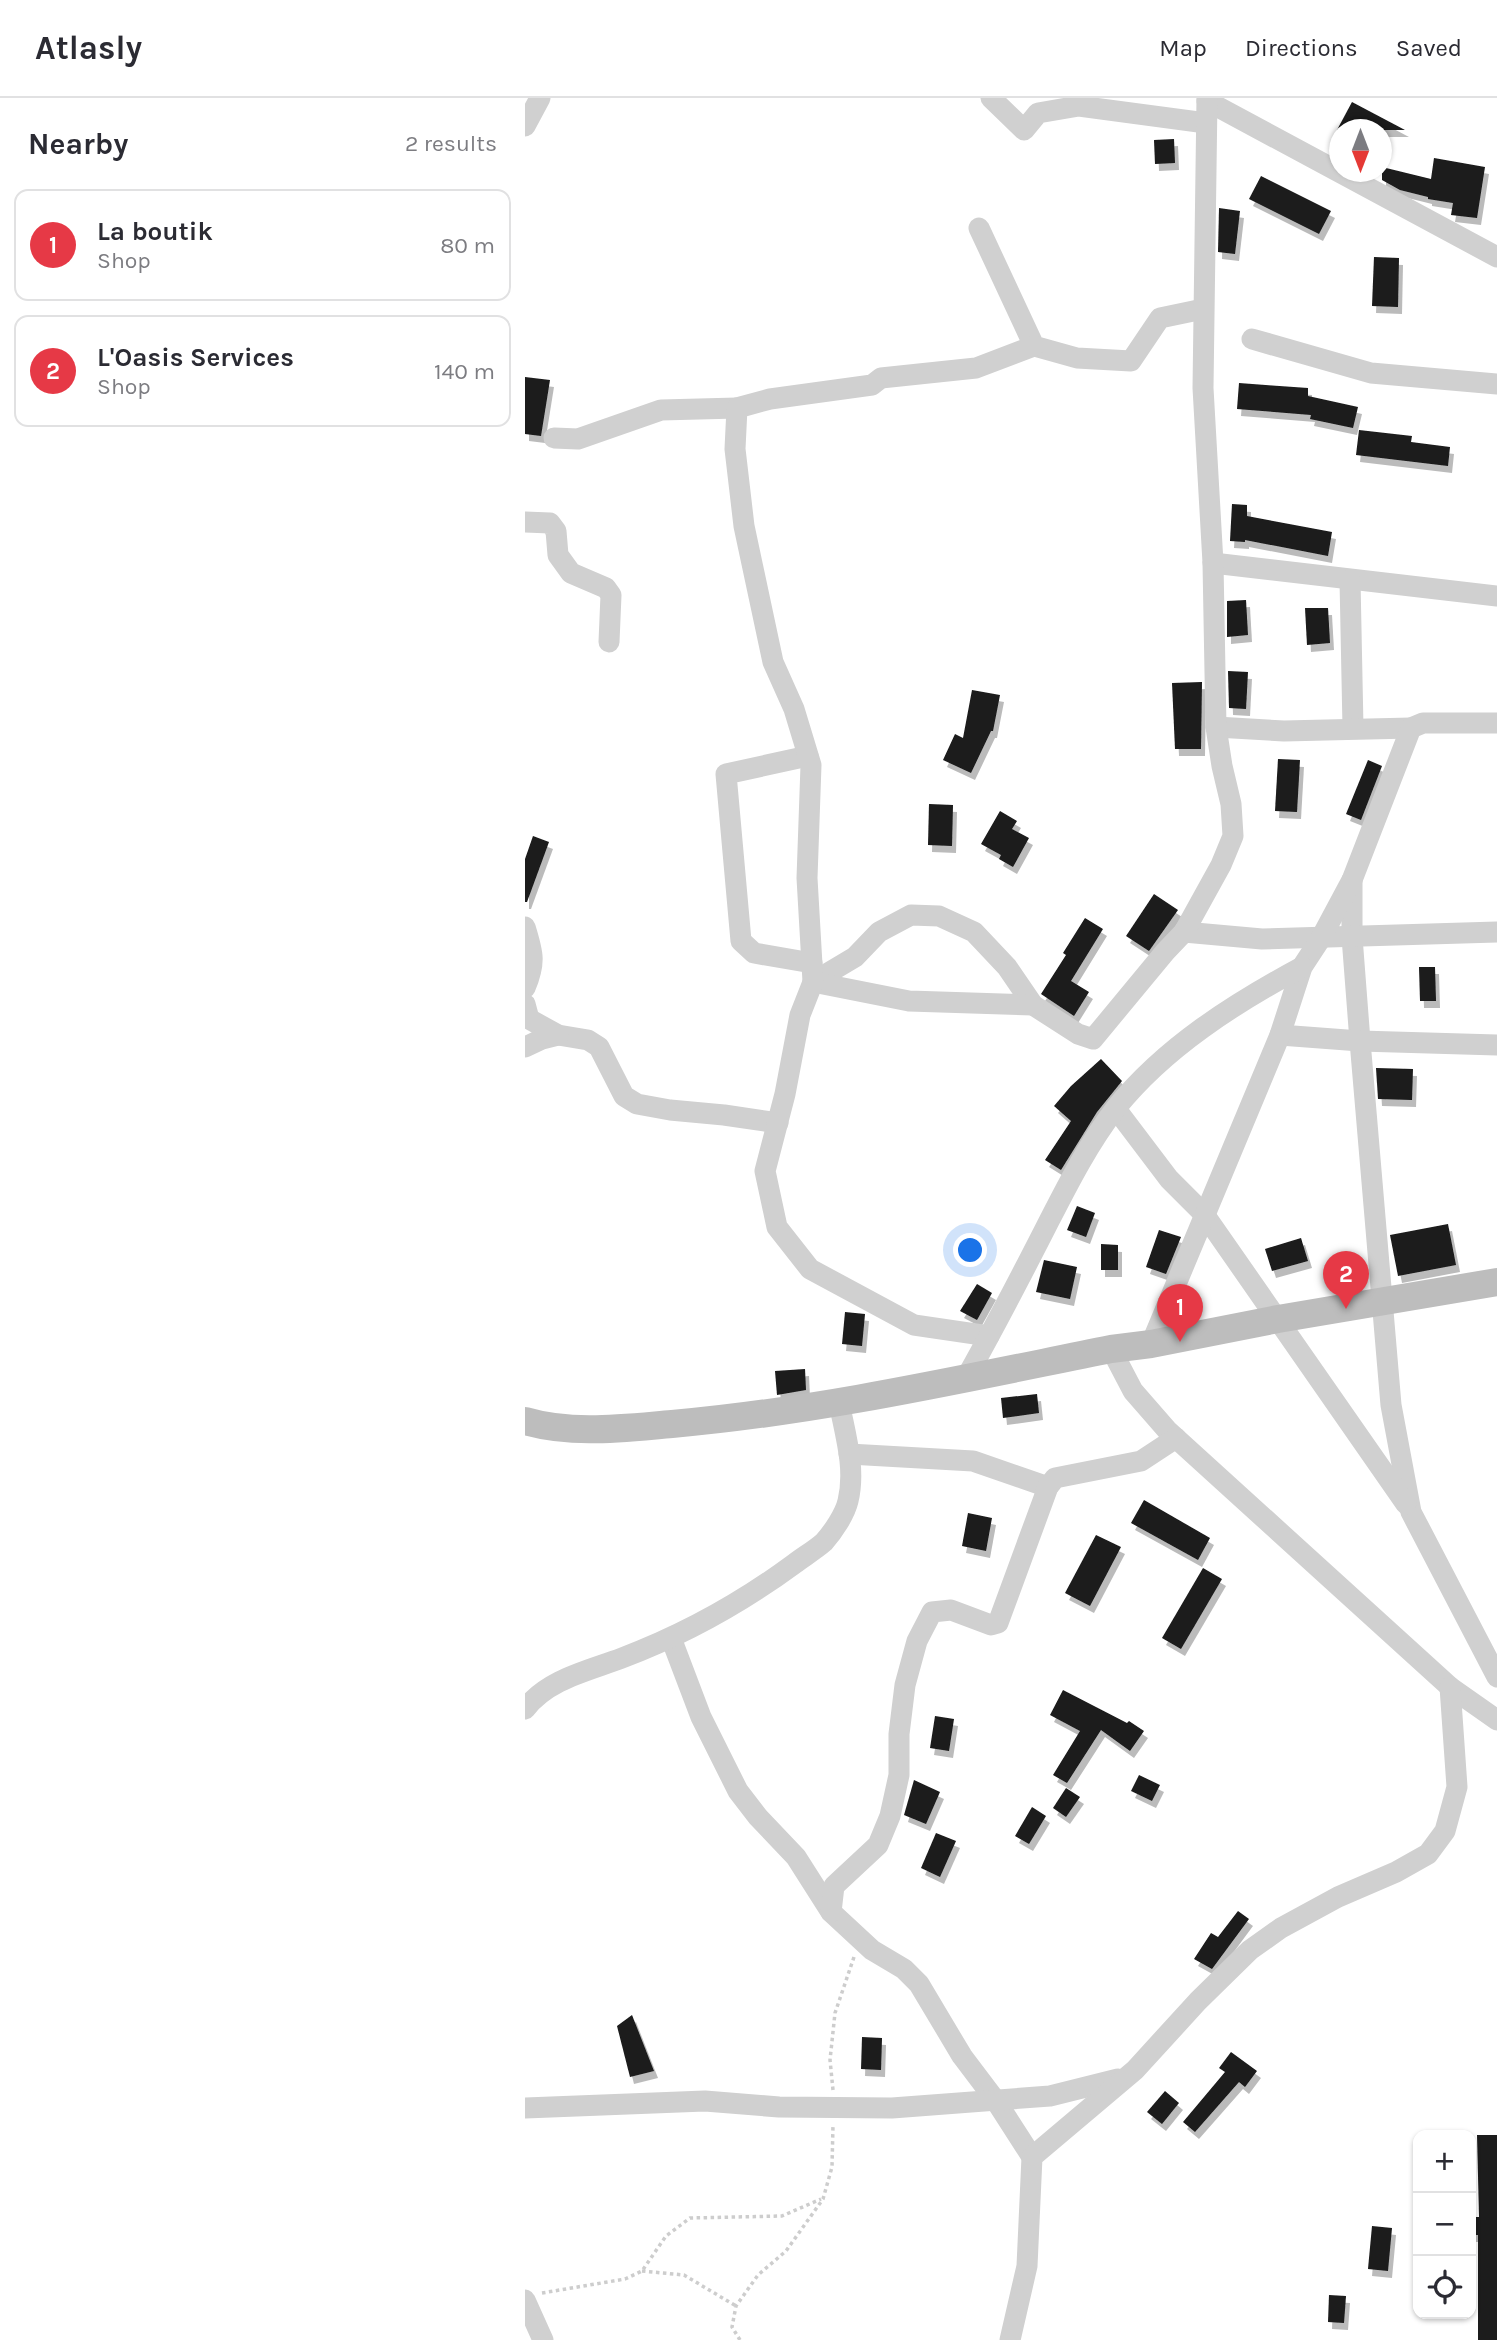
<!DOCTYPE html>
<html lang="en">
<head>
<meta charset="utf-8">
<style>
	:root { --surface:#fff; --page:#f7f7f7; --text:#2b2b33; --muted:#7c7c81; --line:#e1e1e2; --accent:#e63946 }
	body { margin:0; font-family:Karla,sans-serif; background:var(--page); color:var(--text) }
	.controls { position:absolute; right:21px; bottom:21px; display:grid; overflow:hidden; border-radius:14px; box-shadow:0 2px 5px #0004 }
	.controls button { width:63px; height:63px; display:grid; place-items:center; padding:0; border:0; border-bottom:2px solid var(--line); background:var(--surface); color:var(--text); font:35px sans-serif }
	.compass { position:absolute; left:804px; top:21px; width:63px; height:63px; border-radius:50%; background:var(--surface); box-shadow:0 2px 5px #0004; rotate:180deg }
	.you { position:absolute; left:446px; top:1153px; width:24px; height:24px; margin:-18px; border:5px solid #fff; border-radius:50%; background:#1a73e8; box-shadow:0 0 0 10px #1a73e833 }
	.badge { display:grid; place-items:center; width:46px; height:46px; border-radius:50%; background:var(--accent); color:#fff; font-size:23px; font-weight:700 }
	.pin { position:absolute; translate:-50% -58px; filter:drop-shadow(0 2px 4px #0008) }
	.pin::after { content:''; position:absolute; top:37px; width:24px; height:21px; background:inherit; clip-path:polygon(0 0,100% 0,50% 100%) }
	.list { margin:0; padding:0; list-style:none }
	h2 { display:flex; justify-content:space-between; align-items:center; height:91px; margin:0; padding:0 28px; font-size:30px }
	h2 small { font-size:23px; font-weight:400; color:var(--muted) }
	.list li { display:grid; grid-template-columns:46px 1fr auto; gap:21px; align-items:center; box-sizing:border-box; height:112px; margin:0 14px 14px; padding:0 14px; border:2px solid var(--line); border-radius:14px }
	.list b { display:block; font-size:26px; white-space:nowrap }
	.list p { margin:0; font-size:23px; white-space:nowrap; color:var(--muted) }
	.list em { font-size:23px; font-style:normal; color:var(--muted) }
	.icon { flex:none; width:38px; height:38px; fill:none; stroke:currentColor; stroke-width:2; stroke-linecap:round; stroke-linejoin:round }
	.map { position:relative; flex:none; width:972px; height:2242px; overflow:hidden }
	header { display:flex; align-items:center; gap:42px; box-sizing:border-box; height:98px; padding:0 35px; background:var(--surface); border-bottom:2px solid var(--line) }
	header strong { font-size:33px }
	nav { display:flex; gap:38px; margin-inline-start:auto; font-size:24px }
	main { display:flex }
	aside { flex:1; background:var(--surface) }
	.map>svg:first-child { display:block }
</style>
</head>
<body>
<header>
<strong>Atlasly</strong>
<nav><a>Map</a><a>Directions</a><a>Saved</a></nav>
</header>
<main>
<aside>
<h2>Nearby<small>2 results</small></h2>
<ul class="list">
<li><span class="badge">1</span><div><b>La boutik</b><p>Shop</p></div><em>80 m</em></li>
<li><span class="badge">2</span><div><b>L'Oasis Services</b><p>Shop</p></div><em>140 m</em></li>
</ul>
</aside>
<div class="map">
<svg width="972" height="2242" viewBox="0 0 972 2242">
	<defs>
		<filter id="shadow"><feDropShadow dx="4" dy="7" stdDeviation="0" flood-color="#0004"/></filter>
	</defs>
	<rect width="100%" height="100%" fill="#fff"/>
	<g fill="#1a1a1a" filter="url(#shadow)">
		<path d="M827 4 880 32H812Z"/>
		<path d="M649 41 650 65 630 66 629 42Z"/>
		<path d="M909 60 960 69 952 120 926 117 928 105 903 101V99L875 92 857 82V69L906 81Z"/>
		<path d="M736 78 806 113 794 136 724 101Z"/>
		<path d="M694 110 715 113 710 156 693 154Z"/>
		<path d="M849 159 874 160 873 209 847 208Z"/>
		<path d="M0 279 25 282 16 338 0 336Z"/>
		<path d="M714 285 783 290V298L833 309 828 330 785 321 786 317 712 311Z"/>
		<path d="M834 332 887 338 886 344 925 349 923 368 831 357Z"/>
		<path d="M707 406 722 407V418L807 434 803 458 720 442V444L705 443Z"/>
		<path d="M721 502 723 537 702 539V503Z"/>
		<path d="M780 510H803L805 545 782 547Z"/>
		<path d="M703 573 723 574 721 611 704 610Z"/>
		<path d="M677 584 676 651H650L647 585Z"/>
		<path d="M447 592 475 597 468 633H466L446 675 418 662 430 636 438 640Z"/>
		<path d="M753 661 775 662 772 714 750 713Z"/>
		<path d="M843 662 857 668 836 722 821 716Z"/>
		<path d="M404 706 428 707 427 748 403 747Z"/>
		<path d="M475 713 492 723 487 731 504 740 488 769 474 761 476 757 456 746Z"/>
		<path d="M8 738 24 744 2 804H0V761Z"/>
		<path d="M629 796 653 812 624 853 601 838Z"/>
		<path d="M560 820 578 831 546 883 564 894 549 918 516 896 541 857 538 855Z"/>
		<path d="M894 869H910L911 903H895Z"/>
		<path d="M576 961 597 983 572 1014 536 1072 520 1062 546 1023 529 1008 546 988Z"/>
		<path d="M851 970 888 971 887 1002 853 1001Z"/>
		<path d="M552 1108 570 1115 561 1139 542 1132Z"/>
		<path d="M923 1126 931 1167 873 1178 865 1137Z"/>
		<path d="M634 1132 656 1139 641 1176 621 1169Z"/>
		<path d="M776 1140 783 1163 747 1173 740 1151Z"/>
		<path d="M576 1146 593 1147V1172H576Z"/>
		<path d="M519 1162 552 1169 545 1201 511 1194Z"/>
		<path d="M452 1186 467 1195 452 1222 435 1213Z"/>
		<path d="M320 1214 340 1216 337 1248 317 1246Z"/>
		<path d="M280 1271 281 1292 252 1297 250 1273Z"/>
		<path d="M512 1296 514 1315 478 1320 476 1300Z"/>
		<path d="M619 1402 685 1440 673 1462 606 1425Z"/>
		<path d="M443 1415 467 1420 461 1453 437 1448Z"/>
		<path d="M571 1437 596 1449 565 1508 540 1495Z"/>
		<path d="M678 1470 697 1481 656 1551 637 1540Z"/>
		<path d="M538 1592 602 1625 604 1623 619 1633 605 1653 576 1632 542 1685 528 1677 555 1633 525 1617Z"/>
		<path d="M410 1618 429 1621 424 1653 405 1650Z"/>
		<path d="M614 1677 635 1687 627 1703 606 1693Z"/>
		<path d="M389 1682 415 1694 401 1726 379 1717Z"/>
		<path d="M541 1690 555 1699 541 1719 528 1710Z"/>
		<path d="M507 1709 521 1718 504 1746 490 1738Z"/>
		<path d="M411 1735 431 1743 415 1779 396 1770Z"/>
		<path d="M713 1813 724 1821 687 1871 669 1861 686 1835 693 1839Z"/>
		<path d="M107 1917 129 1973 105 1979 92 1928Z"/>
		<path d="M337 1939 357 1940 356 1972 336 1971Z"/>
		<path d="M706 1954 732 1973 720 1989 714 1984 670 2034 658 2024 700 1974 694 1970Z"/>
		<path d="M640 1993 654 2005 637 2026 622 2014Z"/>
		<path d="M952 2037H972V2242H953V2137H946V2119H954Z"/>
		<path d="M847 2128 867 2130 863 2173 843 2171Z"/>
		<path d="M804 2197 821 2198 819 2225 803 2224Z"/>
	</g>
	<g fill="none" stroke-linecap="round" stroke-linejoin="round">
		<g stroke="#cdcdcd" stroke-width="3.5" stroke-dasharray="3.5 3.5" stroke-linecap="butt">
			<path d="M308 1992 305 1962 310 1915 329 1859"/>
			<path d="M117 2173 159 2177 211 2208"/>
			<path d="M17 2195 100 2181 117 2173 141 2138 165 2120 257 2118 296 2101"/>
			<path d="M215 2242 207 2229 211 2208 233 2177 261 2153 298 2101 307 2069 308 2027"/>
		</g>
		<g stroke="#d0d0d0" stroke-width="21">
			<path d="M466 0 499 32 513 15 554 8 681 25"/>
			<path d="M682 3 972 159"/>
			<path d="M0 28 15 0"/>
			<path d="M454 130 509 248 552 260 606 263 635 220 678 211"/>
			<path d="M727 241 846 275 972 286"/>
			<path d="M29 340 53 341 136 312 212 310"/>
			<path d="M0 424 25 425 31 433 33 457 46 475 81 490 86 497 84 544"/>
			<path d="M688 465 972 498"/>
			<path d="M825 482 828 630"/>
			<path d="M691 629 759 633 886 630"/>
			<path d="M283 658 201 676 216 843 229 855 287 865"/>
			<path d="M827 782V839L835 943 866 1307 886 1414 972 1579"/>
			<path d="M0 829C8 855 11 864 0 890"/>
			<path d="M659 834 737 841 972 834"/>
			<path d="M288 884 330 859 354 834 386 817 414 818 449 834 482 869 508 907 553 936 568 941 640 854 659 834 696 767 708 738 706 706 697 668 691 629 688 465 678 290 682 0"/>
			<path d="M288 884 384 903 508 907"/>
			<path d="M0 906 4 921 33 937 63 942 74 949 99 998 112 1006 145 1012 199 1017 253 1025"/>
			<path d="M755 937 835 943 972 947"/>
			<path d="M0 949 17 941 33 937"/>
			<path d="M591 1011 644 1081 679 1116 881 1406"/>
			<path d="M464 1238 389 1227 285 1171 252 1129 240 1073 260 996 275 917 288 884 282 780 286 667 269 611 248 564 219 428 210 351 212 310 245 301 347 287 356 280 451 270 509 248"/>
			<path d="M626 1246 755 937 777 869 796 840 827 782 886 630 898 625H972"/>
			<path d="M586 1251 608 1293 642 1332 925 1589 972 1622"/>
			<path d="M441 1280C469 1230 495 1180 521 1129 542 1088 563 1046 591 1010 640 949 710 905 777 869"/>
			<path d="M324 1356 448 1363 523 1389"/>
			<path d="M146 1540 176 1619 213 1693 233 1719 271 1759 306 1814 347 1852 379 1871 394 1886 437 1958 471 2003 507 2059"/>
			<path d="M0 1611C23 1581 63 1573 97 1560 158 1537 216 1505 269 1466 278 1459 290 1452 299 1444 308 1434 320 1416 323 1403 331 1370 320 1336 314 1304"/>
			<path d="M306 1814 309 1788 353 1747 365 1718 374 1677V1636L380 1587 392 1543 407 1514 426 1512 466 1527 473 1525 523 1389 530 1380 616 1363 651 1340"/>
			<path d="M0 2010 180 2003 254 2009 367 2010 525 1998 593 1981"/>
			<path d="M0 2202 18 2242"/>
			<path d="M485 2242 502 2168 507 2059 610 1972 673 1903 725 1852 756 1830 813 1799 871 1774 903 1756 920 1733 932 1689 925 1589"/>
		</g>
		<path stroke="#bdbdbd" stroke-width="28" d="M0 1323C47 1337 99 1330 147 1326 295 1313 441 1280 586 1251L626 1246 753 1221 972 1184"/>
	</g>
</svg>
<div class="controls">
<button>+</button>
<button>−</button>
<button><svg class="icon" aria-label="locate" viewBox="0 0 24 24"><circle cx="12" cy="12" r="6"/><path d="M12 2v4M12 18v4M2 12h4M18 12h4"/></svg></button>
</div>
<svg class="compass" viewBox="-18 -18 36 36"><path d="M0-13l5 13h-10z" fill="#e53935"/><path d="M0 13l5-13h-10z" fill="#7c7c81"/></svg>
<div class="you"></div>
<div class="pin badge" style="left:655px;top:1244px">1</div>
<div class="pin badge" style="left:821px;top:1211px">2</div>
</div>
</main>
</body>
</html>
